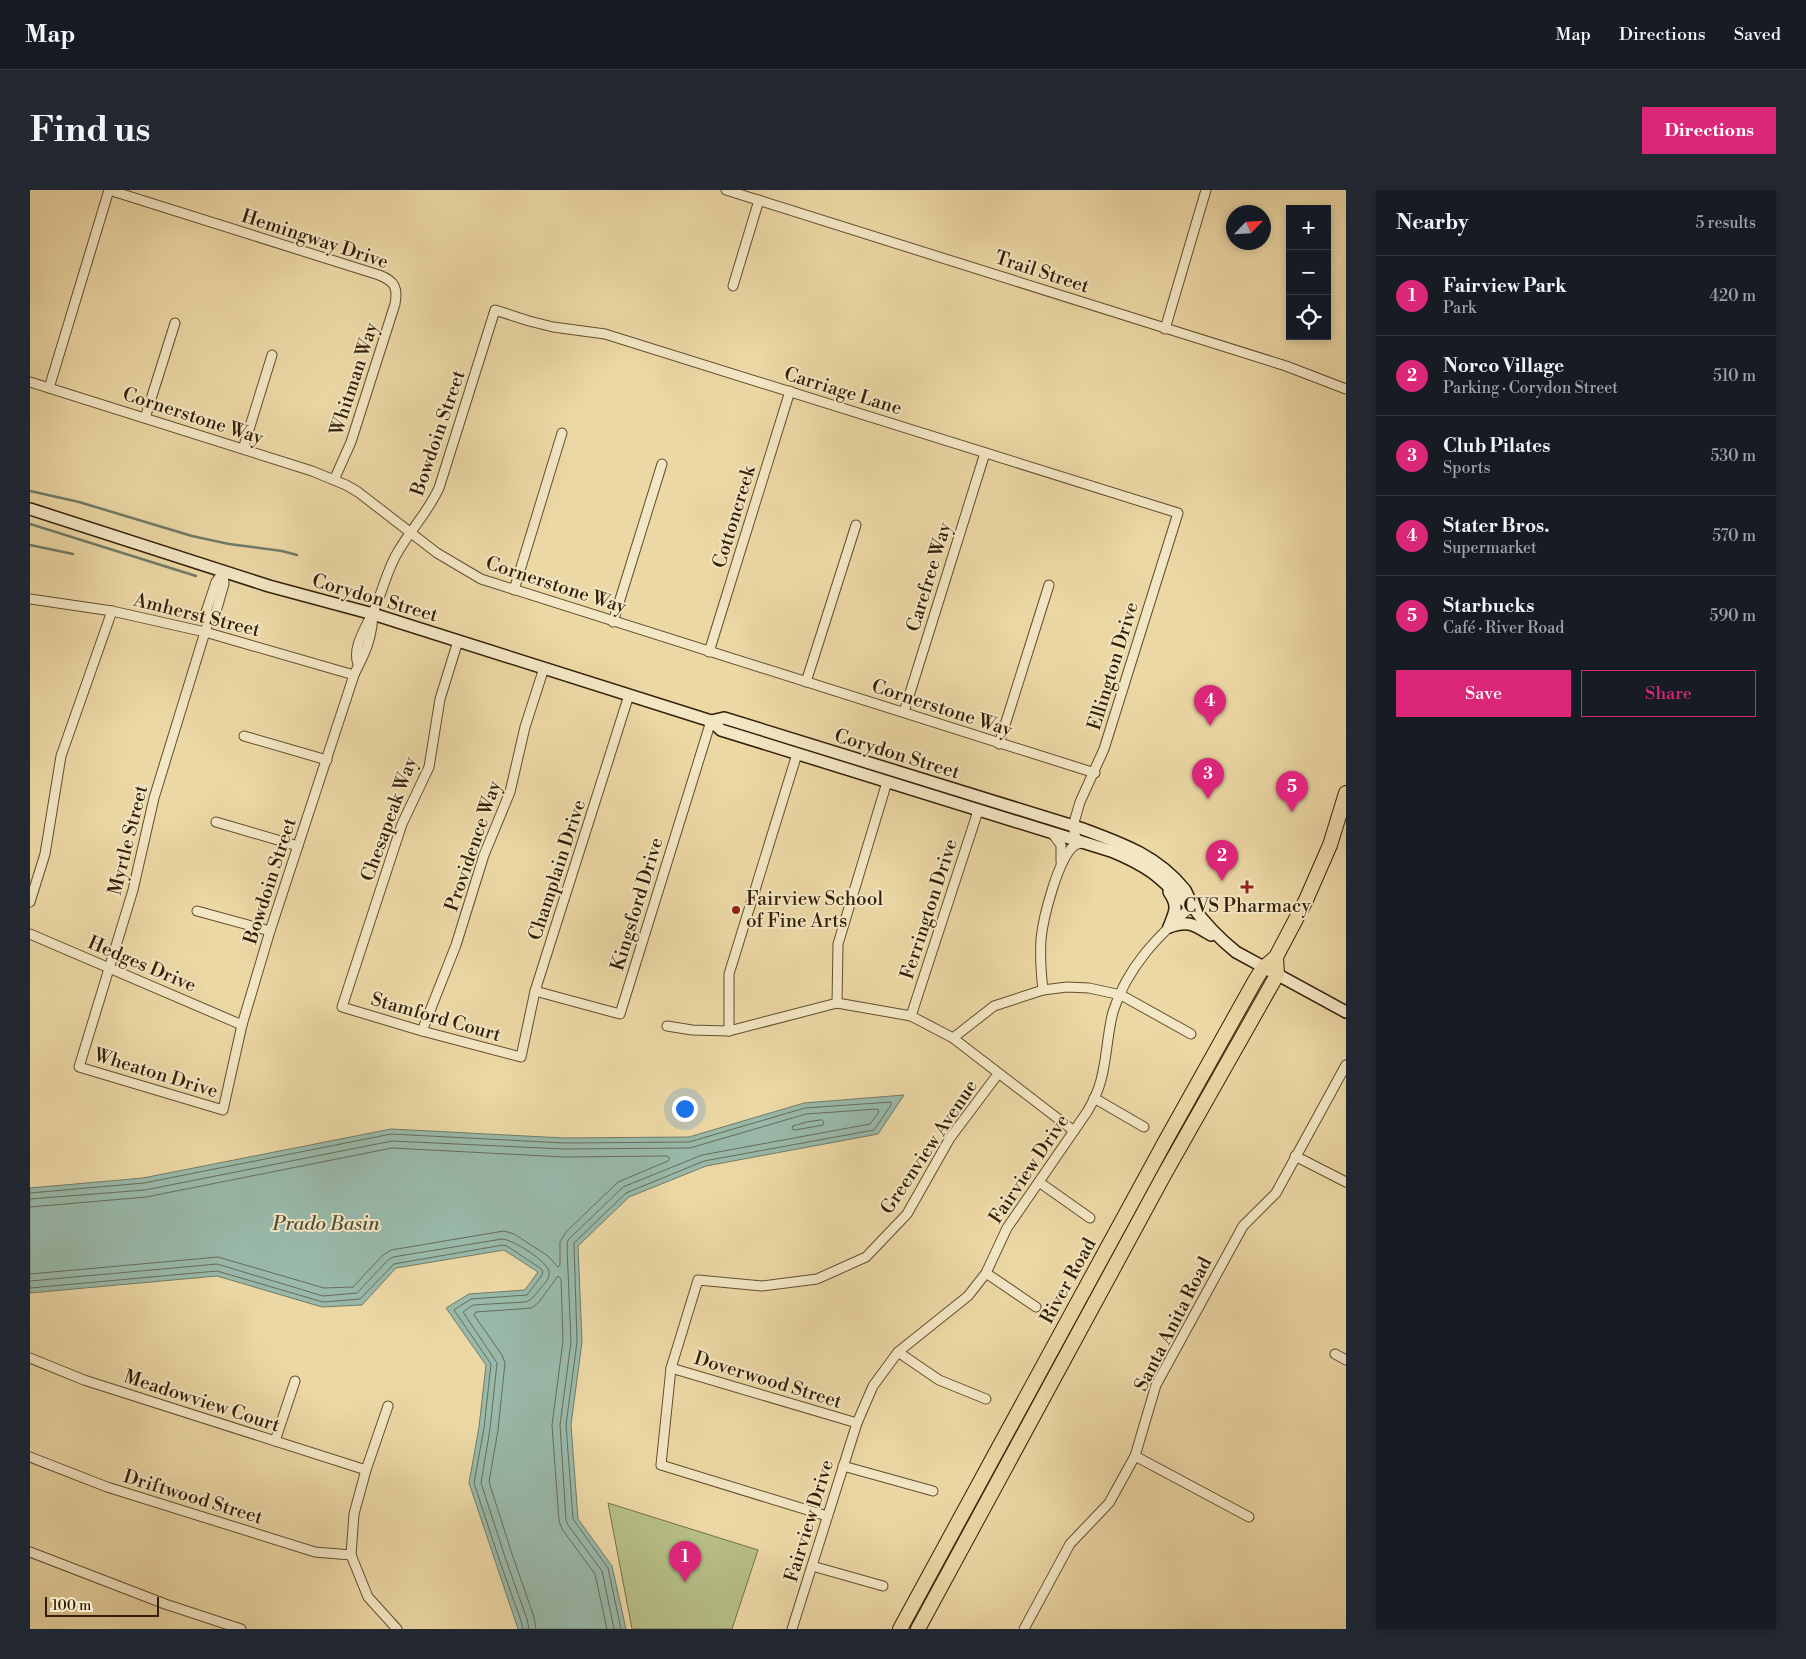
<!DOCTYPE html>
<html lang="en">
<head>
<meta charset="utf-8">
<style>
	:root { --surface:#171b24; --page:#242831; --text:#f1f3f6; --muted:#9ea1a6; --line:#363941; --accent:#db2777 }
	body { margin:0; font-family:"Libre Bodoni",serif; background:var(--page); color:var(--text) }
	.controls { position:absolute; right:15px; top:15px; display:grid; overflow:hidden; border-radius:0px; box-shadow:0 2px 8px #0003 }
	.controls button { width:45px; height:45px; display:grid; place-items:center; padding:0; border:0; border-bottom:1px solid var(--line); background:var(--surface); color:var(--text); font:25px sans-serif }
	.compass { position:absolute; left:1196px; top:15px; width:45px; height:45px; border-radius:50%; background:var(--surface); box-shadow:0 2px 8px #0003; rotate:65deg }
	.scale { position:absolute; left:15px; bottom:12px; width:114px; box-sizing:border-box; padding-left:5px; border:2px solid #331f06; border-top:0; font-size:14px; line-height:18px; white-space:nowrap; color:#331f06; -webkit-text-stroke:4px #f3e6c4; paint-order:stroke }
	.you { position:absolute; left:654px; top:918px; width:18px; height:18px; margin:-12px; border:4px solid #fff; border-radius:50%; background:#1a73e8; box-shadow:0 0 0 8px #1a73e833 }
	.badge { display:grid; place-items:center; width:32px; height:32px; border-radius:50%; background:var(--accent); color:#fff; font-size:16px; font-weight:700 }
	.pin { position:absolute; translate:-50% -41px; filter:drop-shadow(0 1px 2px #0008) }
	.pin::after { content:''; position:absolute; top:26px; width:18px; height:15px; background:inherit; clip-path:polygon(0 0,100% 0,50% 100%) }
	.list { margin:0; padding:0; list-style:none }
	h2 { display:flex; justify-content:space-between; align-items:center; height:65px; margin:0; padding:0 20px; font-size:21px }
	h2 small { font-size:16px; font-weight:400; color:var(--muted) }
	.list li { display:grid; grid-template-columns:32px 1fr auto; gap:15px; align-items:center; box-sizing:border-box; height:80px; padding:0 20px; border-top:1px solid var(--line) }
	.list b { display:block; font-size:19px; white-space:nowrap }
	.list p { margin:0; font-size:16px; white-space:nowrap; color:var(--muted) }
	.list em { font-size:16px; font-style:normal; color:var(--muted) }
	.actions { display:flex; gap:10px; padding:15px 20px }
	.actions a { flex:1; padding:11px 0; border:1px solid var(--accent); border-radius:0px; text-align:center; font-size:18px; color:var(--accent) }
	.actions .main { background:var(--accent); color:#fff }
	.icon { flex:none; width:28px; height:28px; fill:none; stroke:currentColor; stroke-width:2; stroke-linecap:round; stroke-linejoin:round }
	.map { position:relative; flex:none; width:1316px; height:1439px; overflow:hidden; border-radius:0px }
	header { display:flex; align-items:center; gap:30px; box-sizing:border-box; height:70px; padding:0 25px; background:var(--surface); border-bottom:1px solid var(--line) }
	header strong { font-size:24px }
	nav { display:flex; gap:28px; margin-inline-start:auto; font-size:18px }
	.intro { display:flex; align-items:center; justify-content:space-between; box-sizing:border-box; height:120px; padding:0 30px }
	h1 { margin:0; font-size:35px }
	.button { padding:12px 22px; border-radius:0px; background:var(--accent); color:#fff; font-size:18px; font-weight:700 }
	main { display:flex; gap:30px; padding:0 30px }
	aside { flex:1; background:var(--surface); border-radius:0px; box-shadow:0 2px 8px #0003 }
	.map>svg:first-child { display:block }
</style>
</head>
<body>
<header>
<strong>Map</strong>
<nav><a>Map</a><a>Directions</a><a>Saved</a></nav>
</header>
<div class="intro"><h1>Find us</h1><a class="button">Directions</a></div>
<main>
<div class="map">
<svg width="1316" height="1439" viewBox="0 0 1316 1439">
	<rect width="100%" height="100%" fill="#ecd8a5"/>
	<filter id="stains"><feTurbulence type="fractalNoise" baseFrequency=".004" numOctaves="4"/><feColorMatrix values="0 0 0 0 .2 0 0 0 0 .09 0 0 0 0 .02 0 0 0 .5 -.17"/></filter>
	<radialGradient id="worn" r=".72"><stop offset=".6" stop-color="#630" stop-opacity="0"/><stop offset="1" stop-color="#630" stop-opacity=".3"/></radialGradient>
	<path fill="#b7bf87" stroke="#756f46" d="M578 1313 728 1360 702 1439H602Z"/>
	<path fill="#99b9aa" stroke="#707b68" d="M874 905 848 944 676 976 599 1007 548 1056 552 1152 541 1235 548 1329 582 1376 596 1439H488L439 1293 449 1237 456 1175 416 1118 439 1104 495 1100 508 1082 474 1060 366 1078 332 1115 292 1117 187 1086 0 1103V998L113 988 361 939 534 948 659 947 774 913Z"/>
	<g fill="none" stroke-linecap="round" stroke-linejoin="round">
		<g stroke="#666c58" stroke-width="1">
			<path d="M792 930 794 932 793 935 765 940 762 939 763 936 777 932Z"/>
			<path d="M0 1003 114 993 361 944 534 953 659 952 775 918 861 912V915L844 940 674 971 596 1003 544 1053 547 1152 536 1235 543 1329 578 1378 591 1439"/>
			<path d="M0 1009 115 1000 362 951 534 959 660 958 776 924 848 919 849 922 840 934 672 965 593 997 538 1050 537 1057 541 1152 530 1235 536 1330 538 1335 572 1381 584 1439"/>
			<path d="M0 1017 116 1007 362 958 534 967 637 966 640 968 638 971 588 992 536 1042 530 1052V1075L528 1077 518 1066 484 1044 474 1041 361 1060 353 1065 323 1097 294 1098 188 1067 0 1084"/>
			<path d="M0 1091 187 1074 293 1106 327 1103 358 1070 363 1067 472 1049C482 1049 519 1072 519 1082 520 1089 514 1094 510 1099 505 1105 502 1110 495 1112L443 1115 433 1122 467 1173 460 1239 451 1293 475 1367 497 1429 499 1439"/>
			<path d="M0 1098 187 1081 293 1112 330 1109 364 1074 473 1055 477 1056 510 1078 513 1081 512 1085 497 1105 441 1109 424 1120 461 1174 454 1238 444 1293 469 1369 491 1431 493 1439"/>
			<path d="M506 1439 504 1427 482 1364 459 1292 468 1240 475 1173 472 1165 444 1125 446 1122 502 1118 509 1112 528 1086 531 1089 533 1151 522 1235 529 1331 532 1339 565 1384 577 1439"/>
		</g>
		<g stroke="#707b68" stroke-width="2.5">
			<path d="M0 301 49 312 162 346 199 354 252 361 267 365"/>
			<path d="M0 334 166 386"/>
			<path d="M0 355 43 364"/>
		</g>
		<g stroke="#614d2e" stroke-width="11">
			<g id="minor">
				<path d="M79 0 349 85C365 91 368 98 365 114L321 252 304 290"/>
				<path d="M696 0 1256 176 1316 199"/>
				<path d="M703 96 729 10"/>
				<path d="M1135 139 1176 0"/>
				<path d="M0 192 282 281 316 295 328 302 407 363 451 389 1065 583"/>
				<path d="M19 198 79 0"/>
				<path d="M115 228 145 133"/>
				<path d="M213 259 242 165"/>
				<path d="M193 382 194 394 185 425 179 430 175 442 124 608 103 700 49 877 193 920 212 835 240 741 324 485C327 478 330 473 333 466 339 454 342 440 343 426"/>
				<path d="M484 400 532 243"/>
				<path d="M0 409 82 421 175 442 324 485"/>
				<path d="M179 430 176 422 186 392 193 382"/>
				<path d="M583 432 632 274"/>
				<path d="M428 451 410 509 399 577 372 634 312 817 392 841 491 867 505 801 599 505"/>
				<path d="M679 462 760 201"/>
				<path d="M328 474C322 458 335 439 342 424 353 403 356 380 369 360 382 338 398 322 409 298L465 120 499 131 523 137 575 144 1148 323 1074 559 1050 612 1043 636 1046 648 1052 653C1051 653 1045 655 1045 655 1028 667 1013 729 1011 749 1010 766 1011 783 1013 800"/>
				<path d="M776 492 826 335"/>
				<path d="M874 522 955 263"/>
				<path d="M214 546 297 570"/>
				<path d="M969 554 1019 395"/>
				<path d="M186 632 268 656"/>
				<path d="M1022 643 1031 655V672"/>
				<path d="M0 712 15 664 31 566 82 421"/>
				<path d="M167 721 240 741"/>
				<path d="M0 744 212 835"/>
				<path d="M505 801 590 824 681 531"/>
				<path d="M807 813 808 754 857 592"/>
				<path d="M881 826 948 621"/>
				<path d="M637 836 662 840 699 841 807 813 881 826 923 848 1044 941"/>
				<path d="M392 841 426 755 454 665 480 602 495 537 514 478"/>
				<path d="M699 841V784L767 564"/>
				<path d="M923 848 964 816 1013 800 1037 797 1059 798 1091 805 1161 844"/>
				<path d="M1064 908 1114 937"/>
				<path d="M1265 966 1316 992"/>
				<path d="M1009 992 1060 1028"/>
				<path d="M956 1083 1006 1117"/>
				<path d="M868 1162 909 1190 956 1209"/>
				<path d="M1305 1164 1316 1170"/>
				<path d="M0 1168 54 1190 336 1280"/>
				<path d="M641 1178 827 1233"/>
				<path d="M358 1216 336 1280 324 1324 321 1365 338 1407 367 1439"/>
				<path d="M245 1251 265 1191"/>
				<path d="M1105 1266 1219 1327"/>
				<path d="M0 1267 77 1297 285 1362 321 1365"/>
				<path d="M813 1276 903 1301"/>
				<path d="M797 1326 631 1275 641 1178 668 1090 732 1096 787 1089 836 1067 877 1024 920 948 968 884"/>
				<path d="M0 1362 135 1414 211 1439"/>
				<path d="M782 1376 853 1396"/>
				<path d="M762 1439 827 1233 843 1196 868 1162 938 1106 956 1083 977 1038 1057 922C1063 912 1068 902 1071 890 1077 868 1077 845 1083 822 1097 777 1128 746 1162 716"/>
				<path d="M994 1439 1040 1354 1079 1313 1105 1266 1126 1195 1213 1036 1246 1003 1316 875"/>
			</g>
		</g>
		<g stroke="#331f06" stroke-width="14">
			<g id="secondary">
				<path d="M0 319 239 396 343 424 681 531 691 540 1081 661C1096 667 1110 674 1123 683 1138 694 1146 706 1162 716"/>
				<path d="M681 531 694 528 1053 639C1091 653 1128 666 1155 700 1158 705 1160 712 1163 717 1175 734 1190 749 1206 762L1316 822"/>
				<path d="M1139 737C1145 722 1149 716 1139 702"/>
				<path d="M1139 737C1159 730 1164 735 1181 745"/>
			</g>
		</g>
		<g stroke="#331f06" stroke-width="16">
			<g id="primary">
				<path d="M870 1439 1136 950 1226 789 1233 778 1246 767 1276 710 1300 655 1316 603"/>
				<path d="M888 1439 1134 985 1247 785 1246 767"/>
			</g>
		</g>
		<use href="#minor" stroke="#f3e6c4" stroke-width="9"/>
		<use href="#secondary" stroke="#f3e6c4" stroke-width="11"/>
		<use href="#primary" stroke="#ecd8a5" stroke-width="14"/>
	</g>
	<g fill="#8f2418" stroke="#f3e6c4" stroke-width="2">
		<path d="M1214.5 689.5h5v5h5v5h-5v5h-5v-5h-5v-5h5z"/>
		<circle cx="706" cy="720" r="5"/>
	</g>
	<g text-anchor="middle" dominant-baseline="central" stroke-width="4" stroke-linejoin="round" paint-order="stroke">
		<g font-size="19" fill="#331f06" stroke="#f3e6c4">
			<text transform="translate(285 49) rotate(18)">Hemingway Drive</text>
			<text transform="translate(1012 82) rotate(18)">Trail Street</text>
			<text transform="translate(324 189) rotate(-72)">Whitman Way</text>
			<text transform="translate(813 201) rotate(17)">Carriage Lane</text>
			<text transform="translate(163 226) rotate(18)">Cornerstone Way</text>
			<text transform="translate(408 243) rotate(-71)">Bowdoin Street</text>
			<text transform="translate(704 327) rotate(-73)">Cottoncreek</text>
			<text transform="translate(899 387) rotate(-73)">Carefree Way</text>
			<text transform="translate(526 395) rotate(18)">Cornerstone Way</text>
			<text transform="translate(345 408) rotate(16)">Corydon Street</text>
			<text transform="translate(167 425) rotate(14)">Amherst Street</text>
			<text transform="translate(1083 476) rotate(-73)">Ellington Drive</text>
			<text transform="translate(912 518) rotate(18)">Cornerstone Way</text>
			<text transform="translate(867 564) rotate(17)">Corydon Street</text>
			<text transform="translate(359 629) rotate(-70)">Chesapeak Way</text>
			<text transform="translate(98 650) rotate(-76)">Myrtle Street</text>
			<text transform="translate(443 656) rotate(-71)">Providence Way</text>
			<text transform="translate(527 680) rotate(-72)">Champlain Drive</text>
			<text transform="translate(240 691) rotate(-72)">Bowdoin Street</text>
			<text transform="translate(607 714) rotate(-73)">Kingsford Drive</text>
			<text transform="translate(899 719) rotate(-72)">Ferrington Drive</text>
			<text transform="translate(112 774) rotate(23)">Hedges Drive</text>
			<text transform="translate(406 827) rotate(16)">Stamford Court</text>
			<text transform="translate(126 883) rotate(17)">Wheaton Drive</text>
			<text transform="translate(899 957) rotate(-56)">Greenview Avenue</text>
			<text transform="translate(999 979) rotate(-56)">Fairview Drive</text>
			<text transform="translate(1038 1091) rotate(-61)">River Road</text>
			<text transform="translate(1143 1134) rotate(-63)">Santa Anita Road</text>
			<text transform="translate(738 1190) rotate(17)">Doverwood Street</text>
			<text transform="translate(172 1211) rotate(18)">Meadowview Court</text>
			<text transform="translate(163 1307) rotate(17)">Driftwood Street</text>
			<text transform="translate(779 1331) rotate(-73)">Fairview Drive</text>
		</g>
		<g font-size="19" fill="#331f06" stroke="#f3e6c4" text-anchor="start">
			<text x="716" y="709">Fairview School<tspan x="716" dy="22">of Fine Arts</tspan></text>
			<text x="1217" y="716" text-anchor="middle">CVS Pharmacy</text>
		</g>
		<g font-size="20" font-style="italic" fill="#524d37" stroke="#f3e6c4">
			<text x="296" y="1034">Prado Basin</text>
		</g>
	</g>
	<rect width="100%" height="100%" filter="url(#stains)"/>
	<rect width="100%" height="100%" fill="url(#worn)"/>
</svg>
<div class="controls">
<button>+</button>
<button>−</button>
<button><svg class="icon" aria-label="locate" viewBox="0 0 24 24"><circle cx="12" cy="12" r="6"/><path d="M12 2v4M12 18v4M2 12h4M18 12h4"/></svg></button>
</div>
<svg class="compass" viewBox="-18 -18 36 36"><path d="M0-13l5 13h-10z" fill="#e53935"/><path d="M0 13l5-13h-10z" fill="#9ea1a6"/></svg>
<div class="scale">100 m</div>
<div class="you"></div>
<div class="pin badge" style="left:655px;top:1392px">1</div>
<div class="pin badge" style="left:1192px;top:691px">2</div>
<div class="pin badge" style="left:1178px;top:609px">3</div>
<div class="pin badge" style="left:1180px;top:536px">4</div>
<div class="pin badge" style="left:1262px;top:622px">5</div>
</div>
<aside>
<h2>Nearby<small>5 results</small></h2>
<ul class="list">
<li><span class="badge">1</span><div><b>Fairview Park</b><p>Park</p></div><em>420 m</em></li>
<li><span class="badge">2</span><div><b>Norco Village</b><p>Parking · Corydon Street</p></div><em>510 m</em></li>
<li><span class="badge">3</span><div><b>Club Pilates</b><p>Sports</p></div><em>530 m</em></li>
<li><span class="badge">4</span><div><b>Stater Bros.</b><p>Supermarket</p></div><em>570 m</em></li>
<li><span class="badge">5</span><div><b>Starbucks</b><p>Café · River Road</p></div><em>590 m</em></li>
</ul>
<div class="actions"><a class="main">Save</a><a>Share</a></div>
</aside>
</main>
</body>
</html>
